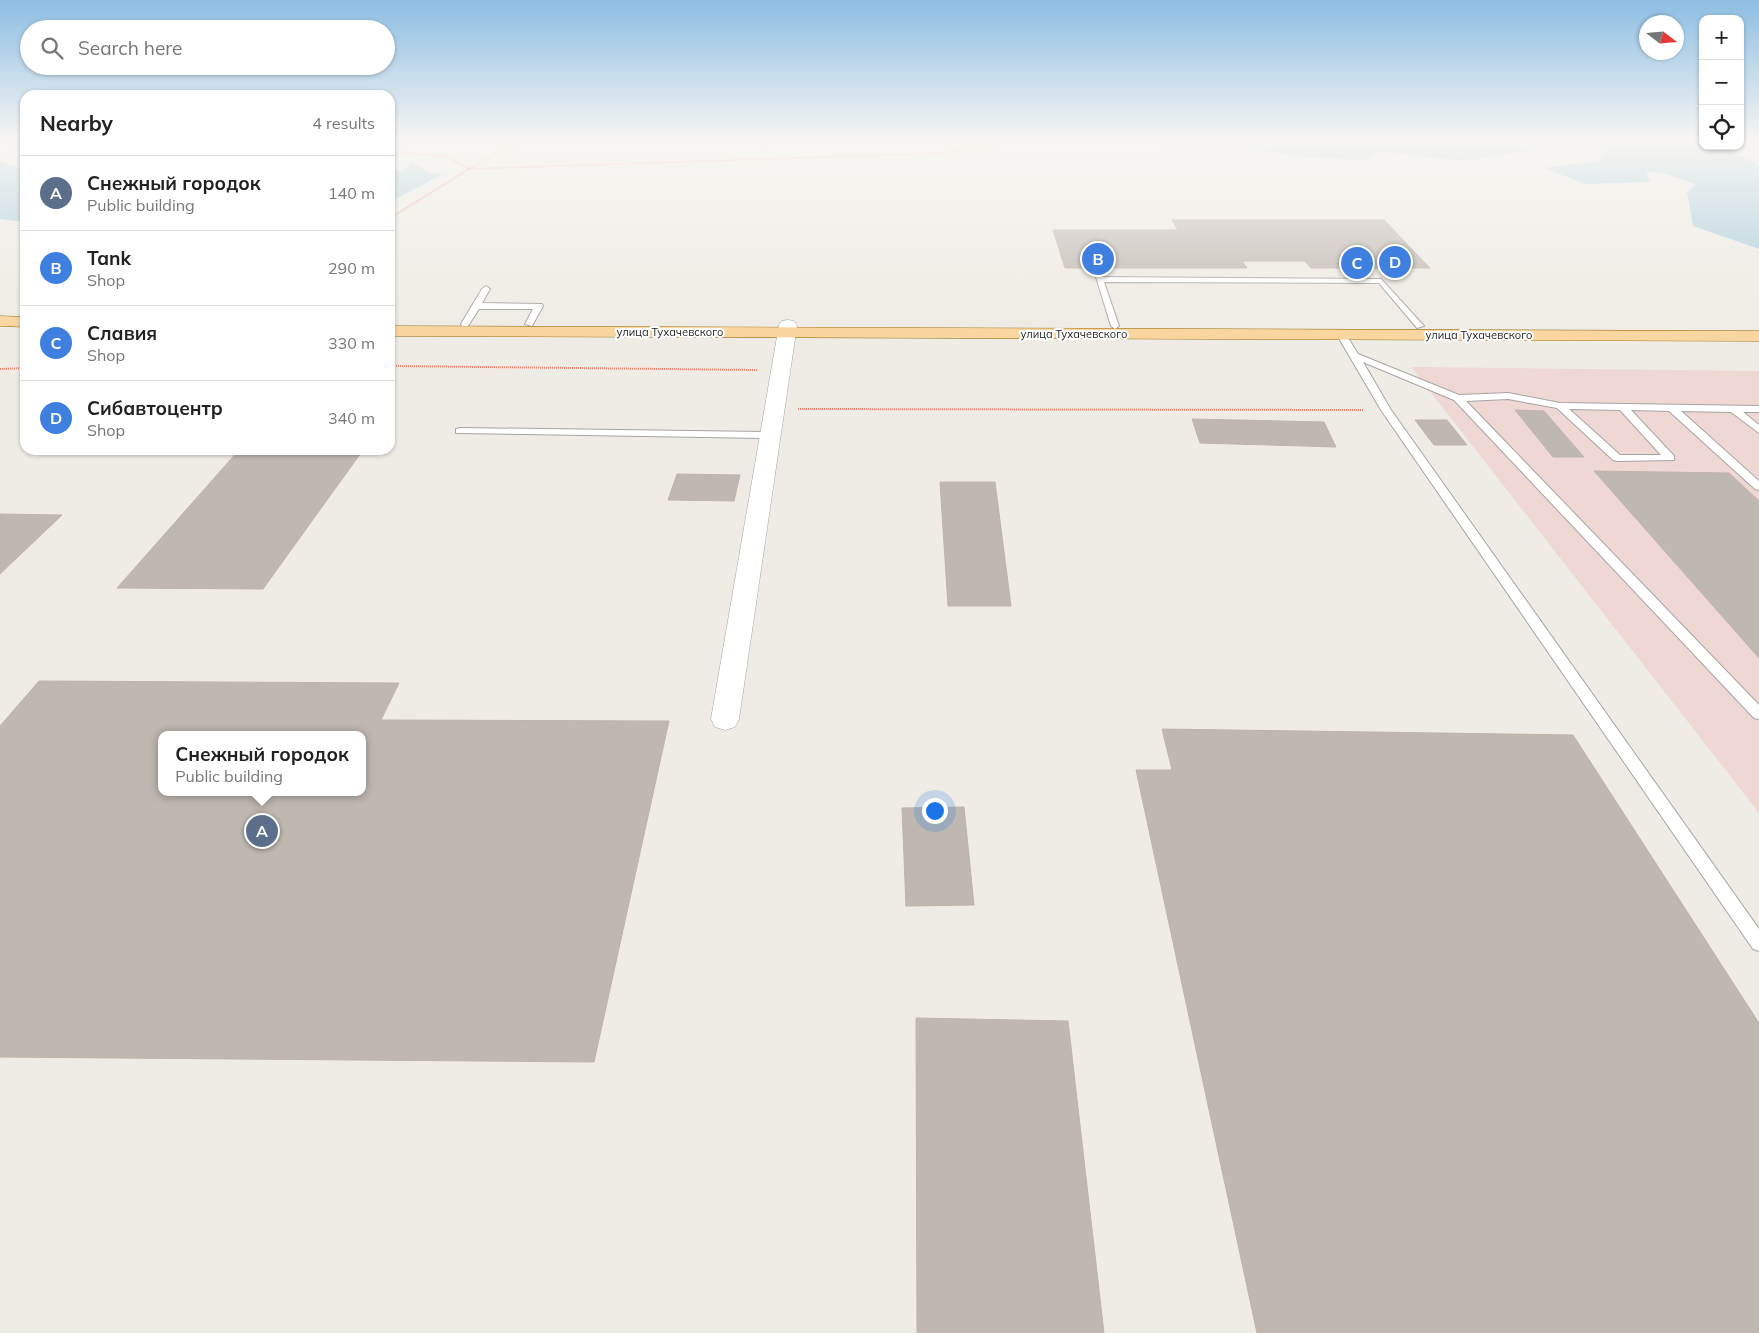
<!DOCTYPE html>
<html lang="en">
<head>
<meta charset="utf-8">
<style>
	:root { --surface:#fff; --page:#f2f2f2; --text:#222; --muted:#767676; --line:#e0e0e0; --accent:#0b8043 }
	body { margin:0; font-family:Mulish,sans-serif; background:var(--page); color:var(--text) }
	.controls { position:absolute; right:15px; top:15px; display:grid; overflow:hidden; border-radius:10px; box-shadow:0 1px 4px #0004 }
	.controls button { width:45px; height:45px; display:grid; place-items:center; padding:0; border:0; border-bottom:1px solid var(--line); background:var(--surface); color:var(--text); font:25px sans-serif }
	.compass { position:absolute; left:1639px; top:15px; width:45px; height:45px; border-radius:50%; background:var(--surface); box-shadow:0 1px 4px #0004; rotate:106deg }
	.you { position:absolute; left:934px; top:810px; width:18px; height:18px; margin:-12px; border:4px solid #fff; border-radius:50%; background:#1a73e8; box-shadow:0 0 0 8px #1a73e833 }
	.badge { display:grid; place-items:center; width:32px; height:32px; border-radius:50%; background:var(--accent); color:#fff; font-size:16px; font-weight:700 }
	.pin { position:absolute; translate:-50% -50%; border:2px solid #fff; box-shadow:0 1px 5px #0006 }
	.popup { position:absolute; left:158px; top:731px; width:208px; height:65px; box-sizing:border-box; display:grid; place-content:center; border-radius:10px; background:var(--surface); filter:drop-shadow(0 1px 4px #0005); font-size:16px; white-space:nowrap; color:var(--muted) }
	.popup b { font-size:19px; color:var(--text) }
	.popup::after { content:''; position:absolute; left:50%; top:100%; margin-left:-10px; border:10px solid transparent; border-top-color:var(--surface) }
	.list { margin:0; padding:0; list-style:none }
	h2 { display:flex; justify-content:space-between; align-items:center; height:65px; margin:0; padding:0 20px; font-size:21px }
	h2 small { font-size:16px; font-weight:400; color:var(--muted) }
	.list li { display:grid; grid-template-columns:32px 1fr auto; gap:15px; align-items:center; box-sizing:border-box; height:75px; padding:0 20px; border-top:1px solid var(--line) }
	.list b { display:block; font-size:19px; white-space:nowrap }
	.list p { margin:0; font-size:16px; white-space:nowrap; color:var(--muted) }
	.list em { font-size:16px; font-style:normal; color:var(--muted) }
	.icon { flex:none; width:28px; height:28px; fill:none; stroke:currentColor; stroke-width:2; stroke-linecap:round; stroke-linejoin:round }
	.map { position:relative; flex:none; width:1759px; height:1333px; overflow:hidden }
	.search { position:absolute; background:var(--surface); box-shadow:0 1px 4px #0004; left:20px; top:20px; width:375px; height:55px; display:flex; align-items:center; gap:12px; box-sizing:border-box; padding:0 18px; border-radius:28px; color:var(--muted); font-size:19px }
	.panel { position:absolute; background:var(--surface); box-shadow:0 1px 4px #0004; left:20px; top:90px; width:375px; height:365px; border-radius:15px }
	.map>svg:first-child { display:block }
</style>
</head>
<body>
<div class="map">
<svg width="1759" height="1333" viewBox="0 0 1759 1333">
	<rect width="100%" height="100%" fill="#efece5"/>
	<path fill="#efd7d4" d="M1411 367 1759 371V813Z"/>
	<g fill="#a6cddb">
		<path d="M1159 140H1703V146H1730L1726 149 1759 165V249L1693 226 1687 192 1696 184 1666 174 1646 171 1650 182 1585 184 1544 168 1597 161 1604 152 1594 147 1542 149 1463 161 1382 152 1365 160 1307 157 1243 149H1178L1155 142Z"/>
		<path d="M0 161 25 170V222L0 219Z"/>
		<path d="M412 162 428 172 443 174 390 202V168L403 172Z"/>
	</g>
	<g fill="#bfb8b1" stroke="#c0b3a7" fill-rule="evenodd">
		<path d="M1172 220H1384L1430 268H1311L1305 261H1242L1247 268H1065L1053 230H1178Z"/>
		<path d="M1515 410 1544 411 1584 457H1553Z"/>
		<path d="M1192 419 1324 422 1336 447 1200 443Z"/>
		<path d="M1415 420H1447L1467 445H1434Z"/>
		<path d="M239 450H363L263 589 117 588Z"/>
		<path d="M1594 471 1729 473 1759 501V658Z"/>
		<path d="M677 474 740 475 734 501 668 500Z"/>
		<path d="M940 482H995L1011 606H948Z"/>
		<path d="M0 514 62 515 0 574Z"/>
		<path d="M39 681 399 683 381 720 669 721 594 1062 0 1057V726ZM162 735H362V792H162Z"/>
		<path d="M1162 729 1573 735 1759 1023V1333H1257L1136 770H1172Z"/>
		<path d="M964 807 974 905 906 906 902 808Z"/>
		<path d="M916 1018 1068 1021 1104 1333H917Z"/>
	</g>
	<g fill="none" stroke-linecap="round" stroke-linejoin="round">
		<g stroke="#a5a5a5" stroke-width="2">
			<g id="lane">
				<path d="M1096 277 1381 279 1424 326 1417 328 1379 283 1104 282 1119 326 1115 329 1111 326Z"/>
				<path d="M486 286 490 289 482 303 542 304 543 306 532 326 525 324 533 309H479L468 326H462L461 324 482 289Z"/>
				<path d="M1339 333H1345L1358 354 1459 395 1508 393 1560 403 1759 406V412H1743L1759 425V433L1731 412 1681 411 1759 481V490L1755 489 1669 411 1631 410 1674 456V460L1617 461 1613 460 1557 408 1508 399 1466 401 1759 705V719L1754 718 1454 400 1363 362 1391 410 1759 929V951L1753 949 1381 410 1337 335ZM1569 409 1620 410 1661 455H1620Z"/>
				<path d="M460 428 771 432 776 435 771 438 456 433V429Z"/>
			</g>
		</g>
		<g stroke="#a5a5a5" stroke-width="1">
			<path id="street" d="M788 320 794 321 797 325 739 719 735 727 725 730 715 727 711 719 779 325 782 321Z"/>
		</g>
		<g stroke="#936b05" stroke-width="1">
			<g id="primary">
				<path d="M0 316 25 317V327L0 326Z"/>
				<path d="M390 326 1759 331V341L390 336Z"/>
			</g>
		</g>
		<g stroke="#f5836f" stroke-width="2" stroke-dasharray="1 1" stroke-linecap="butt">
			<path d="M522 140 469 169 943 153 990 146 1009 140"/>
			<path d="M390 152 444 156 469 169 390 218"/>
			<path d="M390 366 757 370"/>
			<path d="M0 369 25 368"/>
			<path d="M798 409 1364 410"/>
		</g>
		<use href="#lane" fill="#fff" fill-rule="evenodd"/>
		<use href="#street" fill="#fff" fill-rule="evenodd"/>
		<use href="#primary" fill="#f9d6a0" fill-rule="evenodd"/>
	</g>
	<linearGradient id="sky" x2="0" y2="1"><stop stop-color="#8dbee3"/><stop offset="0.43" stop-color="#f8f6f3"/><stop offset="1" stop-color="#f8f6f3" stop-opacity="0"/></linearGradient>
	<rect width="1759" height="327" fill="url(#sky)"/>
	<g text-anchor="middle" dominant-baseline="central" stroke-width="4" stroke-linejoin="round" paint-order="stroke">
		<g font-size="11" fill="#1e1e1e" stroke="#fff">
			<text x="670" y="332">улица Тухачевского</text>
			<text x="1074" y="334">улица Тухачевского</text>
			<text x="1479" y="335">улица Тухачевского</text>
		</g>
	</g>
</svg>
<div class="controls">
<button>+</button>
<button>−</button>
<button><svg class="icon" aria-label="locate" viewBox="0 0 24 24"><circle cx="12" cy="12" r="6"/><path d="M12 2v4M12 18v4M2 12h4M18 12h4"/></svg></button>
</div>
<svg class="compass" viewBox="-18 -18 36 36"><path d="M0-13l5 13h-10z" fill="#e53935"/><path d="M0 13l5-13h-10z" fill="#767676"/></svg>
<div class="you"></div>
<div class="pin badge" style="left:262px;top:831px;background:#5c6f8a">A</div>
<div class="popup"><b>Снежный городок</b>Public building</div>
<div class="pin badge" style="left:1098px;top:259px;background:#3f7fe0">B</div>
<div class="pin badge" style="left:1357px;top:263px;background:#3f7fe0">C</div>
<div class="pin badge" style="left:1395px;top:262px;background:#3f7fe0">D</div>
<div class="search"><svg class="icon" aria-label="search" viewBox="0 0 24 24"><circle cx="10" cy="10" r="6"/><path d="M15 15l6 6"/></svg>Search here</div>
<section class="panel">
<h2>Nearby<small>4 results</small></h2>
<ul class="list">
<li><span class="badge" style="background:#5c6f8a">A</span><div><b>Снежный городок</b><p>Public building</p></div><em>140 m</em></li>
<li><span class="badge" style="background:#3f7fe0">B</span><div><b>Tank</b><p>Shop</p></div><em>290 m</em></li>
<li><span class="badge" style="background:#3f7fe0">C</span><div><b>Славия</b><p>Shop</p></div><em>330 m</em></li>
<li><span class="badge" style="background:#3f7fe0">D</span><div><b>Сибавтоцентр</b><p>Shop</p></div><em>340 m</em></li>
</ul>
</section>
</div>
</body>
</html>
